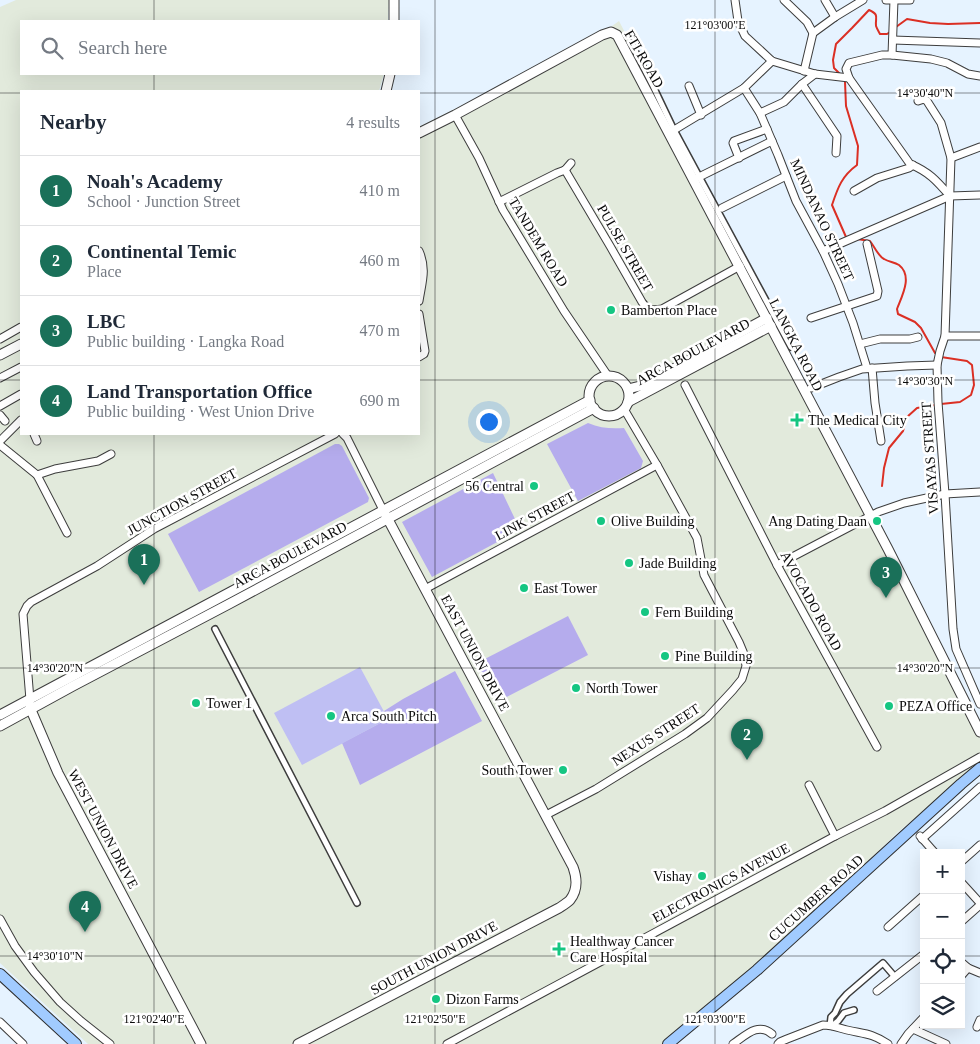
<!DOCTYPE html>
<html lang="en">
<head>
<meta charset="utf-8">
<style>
	:root { --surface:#fff; --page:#f2f2f3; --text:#1f2937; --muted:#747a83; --line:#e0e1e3; --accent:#1a7059 }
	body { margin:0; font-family:Georgia,serif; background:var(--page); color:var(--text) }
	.controls { position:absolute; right:15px; bottom:15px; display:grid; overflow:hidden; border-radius:0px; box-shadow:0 5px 20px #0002 }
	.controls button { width:45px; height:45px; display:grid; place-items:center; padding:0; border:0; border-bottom:1px solid var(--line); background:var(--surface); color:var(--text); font:25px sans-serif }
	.you { position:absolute; left:488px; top:421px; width:18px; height:18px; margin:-12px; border:4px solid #fff; border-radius:50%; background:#1a73e8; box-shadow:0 0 0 8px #1a73e833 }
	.badge { display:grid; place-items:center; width:32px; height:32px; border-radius:50%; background:var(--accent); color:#fff; font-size:16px; font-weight:700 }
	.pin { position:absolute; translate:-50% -41px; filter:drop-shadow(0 1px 2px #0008) }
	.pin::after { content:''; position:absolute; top:26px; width:18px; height:15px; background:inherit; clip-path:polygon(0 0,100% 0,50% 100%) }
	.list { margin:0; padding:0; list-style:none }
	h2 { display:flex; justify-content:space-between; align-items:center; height:65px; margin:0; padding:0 20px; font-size:21px }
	h2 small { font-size:16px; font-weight:400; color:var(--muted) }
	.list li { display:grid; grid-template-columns:32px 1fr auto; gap:15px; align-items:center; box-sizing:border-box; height:70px; padding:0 20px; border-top:1px solid var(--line) }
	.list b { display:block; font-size:19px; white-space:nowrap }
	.list p { margin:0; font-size:16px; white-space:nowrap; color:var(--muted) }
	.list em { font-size:16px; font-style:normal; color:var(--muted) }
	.icon { flex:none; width:28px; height:28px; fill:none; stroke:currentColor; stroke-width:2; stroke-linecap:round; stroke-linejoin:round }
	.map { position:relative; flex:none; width:980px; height:1044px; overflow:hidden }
	.search { position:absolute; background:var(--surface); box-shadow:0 5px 20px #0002; left:20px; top:20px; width:400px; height:55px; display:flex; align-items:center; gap:12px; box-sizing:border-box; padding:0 18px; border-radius:0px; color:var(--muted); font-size:19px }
	.panel { position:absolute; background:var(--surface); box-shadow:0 5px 20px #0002; left:20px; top:90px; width:400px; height:345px; border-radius:0px }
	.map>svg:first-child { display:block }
</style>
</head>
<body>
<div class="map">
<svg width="980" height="1044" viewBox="0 0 980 1044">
	<rect width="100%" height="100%" fill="#e6f3ff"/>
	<path fill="#e2eadc" d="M16 0H389L388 21H21V74H384L379 91H21V434H419V127L556 58 605 31 619 21 980 724V764L898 832 816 911 664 1044H88L0 963V7Z"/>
	<g fill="#b5aced">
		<path d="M588 423C600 428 611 429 624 428L643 461 641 468 578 501 547 444Z"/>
		<path d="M335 444H339L342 446 369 498 368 502 199 592 168 534Z"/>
		<path d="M493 473 515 519 512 520 518 531 432 577 402 522Z"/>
		<path d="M568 616 588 655 497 702 477 663Z"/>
		<path d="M455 671 482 721 360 785 342 743 388 719 384 711 403 699Z"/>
	</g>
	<path fill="#bfbff3" d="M360 667 388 719 302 765 274 713Z"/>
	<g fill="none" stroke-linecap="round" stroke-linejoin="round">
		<g stroke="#db2f24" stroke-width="2">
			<path d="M896 27 907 19 930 23 948 24 980 23"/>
			<path d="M841 75 834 68 833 60 836 44 852 28 869 10C880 15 875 17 876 26 877 29 879 32 880 34H887L890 32"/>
			<path d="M845 82 846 106 858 146 857 165C842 176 838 187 832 205L846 237H848"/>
			<path d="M857 239 870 241C874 246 878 256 884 259 889 262 894 262 899 265 913 276 902 296 897 309L898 314 915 322 921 328 935 353"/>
			<path d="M941 357 967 361 972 365 974 385 971 395 960 402 941 404"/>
			<path d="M882 486 884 468 889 448 903 431 907 417 917 408 935 405"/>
		</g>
		<g stroke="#3d3d3d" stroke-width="8">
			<g id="pedestrian">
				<path d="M631 43 652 84 674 130 791 347"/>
				<path d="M215 629 357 903"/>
				<path d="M830 1026 831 1017 835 1013 840 1002 847 994 883 963 895 977"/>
				<path d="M832 1026 838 1021 844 1013 854 1010"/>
			</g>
		</g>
		<g stroke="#3d3d3d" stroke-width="9">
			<g id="minor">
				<path d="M735 0 738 21 745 36 772 61 815 74 849 78"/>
				<path d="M784 0 807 22 813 33"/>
				<path d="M825 0 835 17"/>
				<path d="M886 0H910"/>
				<path d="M893 40 980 43"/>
				<path d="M892 55 894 0"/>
				<path d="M804 71 813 33 835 17 863 0"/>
				<path d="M802 84 837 136 836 153"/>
				<path d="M689 86 701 115"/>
				<path d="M744 88 760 113 778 155 796 201 823 251 838 284 853 323 867 368"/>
				<path d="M918 101 924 99 927 101 941 123 951 158 945 336 940 351 937 365 938 402 945 494 953 629 956 649 980 704"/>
				<path d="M760 113 784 102 802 84 815 74"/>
				<path d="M455 115 479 158 503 210 564 311 608 376"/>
				<path d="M674 130 744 88 772 61"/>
				<path d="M739 158 733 143 734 141 767 129"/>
				<path d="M951 158 980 147"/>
				<path d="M565 170 610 246 642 302C647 310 653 311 662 309L740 266"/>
				<path d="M565 170 571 163"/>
				<path d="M699 177 772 141"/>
				<path d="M854 191 877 178 909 168 913 165"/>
				<path d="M950 196C936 180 929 172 910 164L849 78 846 69 849 63 882 55H892L931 59 947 63 968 74 980 76"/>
				<path d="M499 202 557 173 565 170"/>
				<path d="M722 208 786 176"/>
				<path d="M419 251C427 269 422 282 419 301"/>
				<path d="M823 251 950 196 980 195"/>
				<path d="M419 314 425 351 424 354 419 357"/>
				<path d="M811 318 877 296 878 291 867 244"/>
				<path d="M945 336H980"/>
				<path d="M0 339 21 327"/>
				<path d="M860 344 880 339H910L918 337"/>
				<path d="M872 368 875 403 881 441"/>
				<path d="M0 378 21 367"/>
				<path d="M685 385 777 565 877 747"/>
				<path d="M811 388 839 377 862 369 907 366 937 365"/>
				<path d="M0 406 21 394"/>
				<path d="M0 415 5 421"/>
				<path d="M34 434 37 441"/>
				<path d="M343 434 347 438 383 510"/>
				<path d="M0 441 21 420"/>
				<path d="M0 445 37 475 67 533"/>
				<path d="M37 475 55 469 98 461 111 454"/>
				<path d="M777 565 878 512 904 503 945 494 980 492"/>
				<path d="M425 589 657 465"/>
				<path d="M30 700 23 614 27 606 31 602 97 566 154 529 335 434"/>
				<path d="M809 785 835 836"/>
				<path d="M546 815 596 789 685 734 707 718 733 690 742 679 746 666 744 654 739 642 704 575 697 538 657 465 624 409"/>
				<path d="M920 836 935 853"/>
				<path d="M922 839 980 787"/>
				<path d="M961 862 980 845"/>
				<path d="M961 882 980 903"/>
				<path d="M0 919 15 946 34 972 60 1002 81 1021 110 1044"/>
				<path d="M961 922 980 905"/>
				<path d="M888 927 924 895"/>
				<path d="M961 962 968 968 980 973"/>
				<path d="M961 976 968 968"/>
				<path d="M877 991 924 954"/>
				<path d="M0 1022 23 1044"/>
				<path d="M977 1027 980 1020"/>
				<path d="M913 1029 946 1044"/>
				<path d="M447 1044 835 836 885 811 980 757"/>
				<path d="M733 1044C746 1035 758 1022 772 1034"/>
				<path d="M778 1044 780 1042 787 1039 823 1025C832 1025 839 1028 847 1030 864 1034 872 1033 888 1044"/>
				<path d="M901 1044 908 1034 924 1017"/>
			</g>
		</g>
		<g stroke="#3d3d3d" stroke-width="11">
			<g id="tertiary">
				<path d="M394 21V0"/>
				<path d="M386 91 390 74"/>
				<path d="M419 133 455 115 602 35 611 32 617 35 888 549 980 732"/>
				<path d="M0 355 21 344"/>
				<circle cx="609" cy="396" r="20"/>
				<path d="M628 389 644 385 767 318"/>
				<path d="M628 402 771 326"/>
				<path d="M30 705 31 710 58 773 201 1044"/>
				<path d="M0 715 590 400"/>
				<path d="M0 726 73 686 229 604 594 408"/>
				<path d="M298 1044 559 908C562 906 567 903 570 900 578 890 577 878 573 867L383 510"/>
			</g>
		</g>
		<g stroke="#2c2c2c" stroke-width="12">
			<g id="secondary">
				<path d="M0 974 76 1044"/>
				<path d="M668 1044 757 970 961 784 980 768"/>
			</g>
		</g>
		<use href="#pedestrian" stroke="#fff" stroke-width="5"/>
		<use href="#minor" stroke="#fff" stroke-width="7"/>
		<use href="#tertiary" stroke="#fff" stroke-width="9"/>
		<use href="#secondary" stroke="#a1cbff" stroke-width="10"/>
	</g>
	<path fill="none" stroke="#0a0a0a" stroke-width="1" stroke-opacity="0.45" d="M154 0V21M435 0V1044M715 0V1044M154 74V91M0 93H21M419 93H980M0 380H21M419 380H980M154 434V1044M0 668H980M0 956H924M961 956H980"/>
	<g fill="#15c682" stroke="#fff" stroke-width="2">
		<circle cx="611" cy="310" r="5"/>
		<path d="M794.5 412.5h5v5h5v5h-5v5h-5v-5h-5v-5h5z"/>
		<circle cx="534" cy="486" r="5"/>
		<circle cx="601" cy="521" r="5"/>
		<circle cx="877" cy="521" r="5"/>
		<circle cx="629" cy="563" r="5"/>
		<circle cx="524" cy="588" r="5"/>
		<circle cx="645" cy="612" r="5"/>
		<circle cx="665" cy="656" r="5"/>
		<circle cx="576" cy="688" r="5"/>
		<circle cx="196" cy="703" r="5"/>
		<circle cx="889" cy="706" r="5"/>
		<circle cx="331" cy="716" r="5"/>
		<circle cx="563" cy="770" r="5"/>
		<circle cx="702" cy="876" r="5"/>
		<path d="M556.5 941.5h5v5h5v5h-5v5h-5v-5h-5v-5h5z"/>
		<circle cx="436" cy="999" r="5"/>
	</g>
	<g text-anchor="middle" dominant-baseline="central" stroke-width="5" stroke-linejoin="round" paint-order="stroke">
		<g font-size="14" fill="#0a0a0a" stroke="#fff">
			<text transform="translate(644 59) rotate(60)">FTI ROAD</text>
			<text transform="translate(822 220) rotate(65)">MINDANAO STREET</text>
			<text transform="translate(538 242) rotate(59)">TANDEM ROAD</text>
			<text transform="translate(625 248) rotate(60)">PULSE STREET</text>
			<text transform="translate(796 345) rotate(63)">LANGKA ROAD</text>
			<text transform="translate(693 352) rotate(-28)">ARCA BOULEVARD</text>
			<text transform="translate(930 458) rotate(-94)">VISAYAS STREET</text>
			<text transform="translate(182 502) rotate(-29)">JUNCTION STREET</text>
			<text transform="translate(535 516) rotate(-28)">LINK STREET</text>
			<text transform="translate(290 555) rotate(-28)">ARCA BOULEVARD</text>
			<text transform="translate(811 601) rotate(61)">AVOCADO ROAD</text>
			<text transform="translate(475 653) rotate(62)">EAST UNION DRIVE</text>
			<text transform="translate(656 735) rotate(-33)">NEXUS STREET</text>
			<text transform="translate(103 829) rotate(62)">WEST UNION DRIVE</text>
			<text transform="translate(721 883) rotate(-28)">ELECTRONICS AVENUE</text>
			<text transform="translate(816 898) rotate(-42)">CUCUMBER ROAD</text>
			<text transform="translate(434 958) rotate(-28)">SOUTH UNION DRIVE</text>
		</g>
		<g font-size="14" fill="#0a0a0a" stroke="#fff" text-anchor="start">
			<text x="621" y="310">Bamberton Place</text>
			<text x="808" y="420">The Medical City</text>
			<text x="524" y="486" text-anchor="end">56 Central</text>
			<text x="611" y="521">Olive Building</text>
			<text x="867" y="521" text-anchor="end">Ang Dating Daan</text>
			<text x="639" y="563">Jade Building</text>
			<text x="534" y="588">East Tower</text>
			<text x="655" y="612">Fern Building</text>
			<text x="675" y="656">Pine Building</text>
			<text x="586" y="688">North Tower</text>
			<text x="206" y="703">Tower 1</text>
			<text x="899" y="706">PEZA Office</text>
			<text x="341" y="716">Arca South Pitch</text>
			<text x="553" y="770" text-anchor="end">South Tower</text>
			<text x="692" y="876" text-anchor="end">Vishay</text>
			<text x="570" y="941">Healthway Cancer<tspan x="570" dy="16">Care Hospital</tspan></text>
			<text x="446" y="999">Dizon Farms</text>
		</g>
	</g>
	<g font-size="12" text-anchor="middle" fill="#0a0a0a" stroke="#fff" stroke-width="5" stroke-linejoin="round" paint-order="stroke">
		<text x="715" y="29">121°03'00"E</text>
		<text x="925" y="97">14°30'40"N</text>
		<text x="925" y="385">14°30'30"N</text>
		<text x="55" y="672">14°30'20"N</text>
		<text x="925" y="672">14°30'20"N</text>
		<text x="55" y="960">14°30'10"N</text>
		<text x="154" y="1023">121°02'40"E</text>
		<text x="435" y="1023">121°02'50"E</text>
		<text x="715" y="1023">121°03'00"E</text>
	</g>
</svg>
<div class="controls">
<button>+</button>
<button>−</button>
<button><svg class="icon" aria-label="locate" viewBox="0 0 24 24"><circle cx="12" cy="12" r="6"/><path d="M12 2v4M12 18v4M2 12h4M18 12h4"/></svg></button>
<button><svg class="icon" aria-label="layers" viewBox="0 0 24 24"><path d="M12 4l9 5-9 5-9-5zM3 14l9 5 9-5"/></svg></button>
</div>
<div class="you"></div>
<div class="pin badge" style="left:144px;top:585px">1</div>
<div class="pin badge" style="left:747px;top:760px">2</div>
<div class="pin badge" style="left:886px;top:598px">3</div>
<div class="pin badge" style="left:85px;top:932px">4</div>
<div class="search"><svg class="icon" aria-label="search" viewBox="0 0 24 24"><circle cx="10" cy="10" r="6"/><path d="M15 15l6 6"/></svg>Search here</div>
<section class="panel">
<h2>Nearby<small>4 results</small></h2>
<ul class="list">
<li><span class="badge">1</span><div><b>Noah's Academy</b><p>School · Junction Street</p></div><em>410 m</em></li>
<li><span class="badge">2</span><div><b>Continental Temic</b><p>Place</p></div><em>460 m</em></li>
<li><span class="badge">3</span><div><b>LBC</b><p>Public building · Langka Road</p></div><em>470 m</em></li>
<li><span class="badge">4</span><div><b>Land Transportation Office</b><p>Public building · West Union Drive</p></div><em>690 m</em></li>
</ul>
</section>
</div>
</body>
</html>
